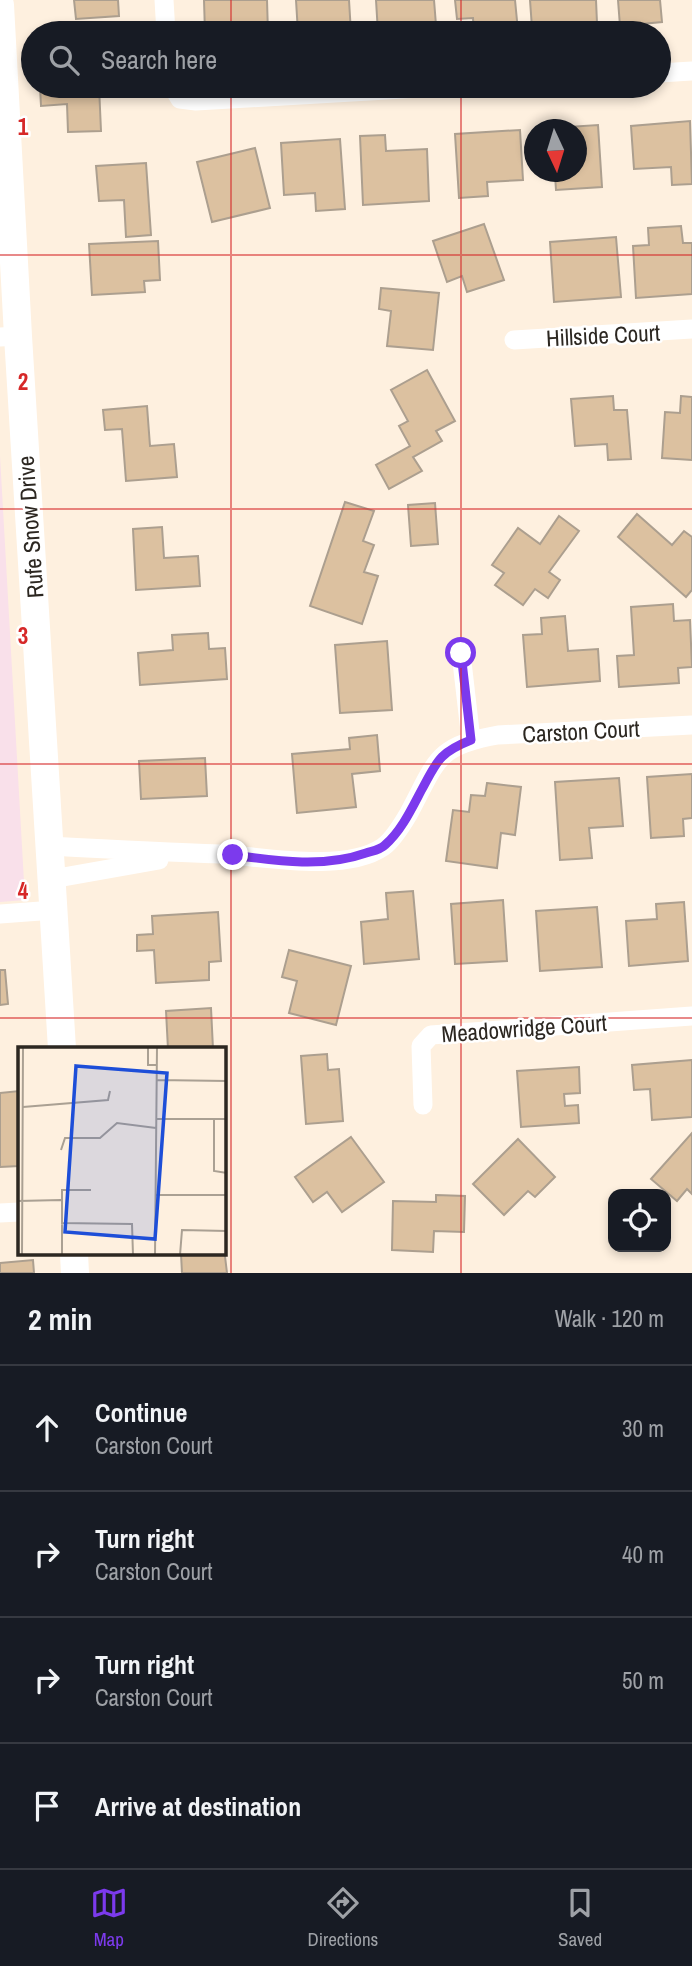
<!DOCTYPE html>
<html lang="en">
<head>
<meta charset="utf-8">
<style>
	:root { --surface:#171b24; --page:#242831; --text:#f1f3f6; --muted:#9ea1a6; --line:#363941; --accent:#7c3aed }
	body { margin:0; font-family:"Archivo Narrow",sans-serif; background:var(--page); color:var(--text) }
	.controls { position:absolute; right:21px; bottom:21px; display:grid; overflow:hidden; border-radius:14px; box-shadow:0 4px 10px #0003 }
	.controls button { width:63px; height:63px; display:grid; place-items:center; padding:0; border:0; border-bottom:2px solid var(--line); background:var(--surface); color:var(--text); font:35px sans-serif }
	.compass { position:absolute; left:524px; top:119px; width:63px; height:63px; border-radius:50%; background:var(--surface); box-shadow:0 4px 10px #0003; rotate:176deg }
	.stop { position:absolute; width:21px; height:21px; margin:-16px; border:5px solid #7c3aed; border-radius:50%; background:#fff }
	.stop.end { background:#7c3aed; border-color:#fff; box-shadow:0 2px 7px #0008 }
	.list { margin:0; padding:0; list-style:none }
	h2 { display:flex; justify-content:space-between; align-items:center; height:91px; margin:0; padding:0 28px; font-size:30px }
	h2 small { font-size:23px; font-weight:400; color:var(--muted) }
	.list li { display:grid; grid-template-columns:46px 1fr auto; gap:21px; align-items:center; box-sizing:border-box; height:126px; padding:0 28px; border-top:2px solid var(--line) }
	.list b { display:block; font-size:26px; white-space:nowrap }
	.list p { margin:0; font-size:23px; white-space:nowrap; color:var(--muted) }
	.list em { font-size:23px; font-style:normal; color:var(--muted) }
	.icon { flex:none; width:38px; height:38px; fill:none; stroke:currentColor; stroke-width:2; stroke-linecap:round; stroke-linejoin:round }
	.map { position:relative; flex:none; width:692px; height:1273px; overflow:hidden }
	.search { position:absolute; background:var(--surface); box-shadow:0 4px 10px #0003; left:21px; right:21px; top:21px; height:77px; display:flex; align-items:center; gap:18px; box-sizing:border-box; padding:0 24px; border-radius:38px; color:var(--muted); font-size:26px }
	.sheet { height:595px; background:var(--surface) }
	nav { display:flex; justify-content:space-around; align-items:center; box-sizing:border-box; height:98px; border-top:2px solid var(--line); background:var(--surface); font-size:19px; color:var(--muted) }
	nav a { display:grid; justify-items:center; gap:4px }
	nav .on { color:var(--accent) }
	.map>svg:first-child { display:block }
</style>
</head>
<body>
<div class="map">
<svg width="692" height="1273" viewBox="0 0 692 1273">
	<rect width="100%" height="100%" fill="#fef0df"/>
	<path fill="#f9e0ea" d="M0 456 25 900 0 902Z"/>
	<g fill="#dcc1a0" stroke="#ac9f8f" stroke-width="2">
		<path d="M74 0H118L119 16 76 19Z"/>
		<path d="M204 0H267L268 33H205Z"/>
		<path d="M296 0H349L351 33H298Z"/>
		<path d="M376 0H434L436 25 413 27V33H378Z"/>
		<path d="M455 0H515L518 31 474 33 473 18 457 19Z"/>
		<path d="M530 0H596L597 23 532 28Z"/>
		<path d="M618 0H660L662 22 620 26Z"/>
		<path d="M113 28 114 33H65V30Z"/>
		<path d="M67 86H99L101 131 68 132 67 104 41 106 40 87Z"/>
		<path d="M690 121 692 184 672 185 671 167 634 169 631 126Z"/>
		<path d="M598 125 602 187 556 190 555 175 540 176 539 172H576V130L537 129Z"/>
		<path d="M520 130 523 180 487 182 488 196 459 198 455 134Z"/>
		<path d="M385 135 386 151 427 149 429 201 363 205 360 136Z"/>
		<path d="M340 139 345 209 316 211 315 193 284 195 281 143Z"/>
		<path d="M255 148 270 208 212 222 197 162Z"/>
		<path d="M146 163 151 235 126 237 124 200 99 201 96 166Z"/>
		<path d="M484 224 504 280 467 292 462 276 447 282 433 241Z"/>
		<path d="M681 226 683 243H692V294L636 298 633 246 649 245 648 228Z"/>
		<path d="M616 237 621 297 554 302 550 242Z"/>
		<path d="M158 241 160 280 144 281 145 292 92 295 89 244Z"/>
		<path d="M381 288 439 293 433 350 387 346 391 311 379 309Z"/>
		<path d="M427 370 455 421 436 431 442 441 413 457 422 471 389 489 376 465 410 446 399 426 408 421 391 390Z"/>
		<path d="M613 396 614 410H627L631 459 608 460 607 444 575 446 571 399Z"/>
		<path d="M681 396 692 397V460L662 458 665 412 680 413Z"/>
		<path d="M147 406 150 446 174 444 177 477 126 481 122 429 105 430 103 410Z"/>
		<path d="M345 502 374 511 363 541 374 545 364 572 378 576 362 624 310 606Z"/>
		<path d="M435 503 438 544 411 546 408 505Z"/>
		<path d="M637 514 672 545 684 531 692 537V590L686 597 618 537Z"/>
		<path d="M559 516 579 531 549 572 560 580 548 598 535 589 523 605 495 585 504 573 492 565 518 528 540 544Z"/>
		<path d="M162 527 164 558 198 556 200 586 136 590 133 529Z"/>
		<path d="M673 604 674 621 690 620 692 667 678 668 679 683 619 687 617 656 634 655 631 607Z"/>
		<path d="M565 616 568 651 598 649 600 681 527 687 523 635 542 634 541 618Z"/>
		<path d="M208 633 209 649 225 648 227 679 140 685 138 653 173 650 172 635Z"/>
		<path d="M387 641 392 710 340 713 335 645Z"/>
		<path d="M377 735 380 771 352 774 356 807 297 813 292 754 350 749 349 738Z"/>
		<path d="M205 758 207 796 141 799 139 761Z"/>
		<path d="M692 774V818L683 819 684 836 651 838 647 777Z"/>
		<path d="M619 778 623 826 589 828 592 858 560 860 555 782Z"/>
		<path d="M487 783 521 787 515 835 501 833 497 868 446 861 453 810 469 812 471 795 485 796Z"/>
		<path d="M413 891 419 959 364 964 361 922 388 919 386 893Z"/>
		<path d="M503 900 507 961 455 964 451 904Z"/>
		<path d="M684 902 688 961 629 966 626 921 657 919 656 904Z"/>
		<path d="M597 907 602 967 540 971 536 911Z"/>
		<path d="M218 912 221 961 209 962V980L156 983 154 950 137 951V935L153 934 152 916Z"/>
		<path d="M289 950 351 966 336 1025 289 1013 297 981 282 977Z"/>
		<path d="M0 970H5L8 1004 0 1005Z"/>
		<path d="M211 1008 213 1049H168L166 1011Z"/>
		<path d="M327 1054 328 1070 339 1069 343 1121 306 1124 301 1056Z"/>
		<path d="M692 1060V1117L652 1120 650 1089 634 1090 632 1065Z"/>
		<path d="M579 1067 580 1093 564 1094 565 1106 578 1105 579 1123 521 1127 517 1071Z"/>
		<path d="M19 1091V1166L0 1167V1093Z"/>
		<path d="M692 1133V1194L687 1189 677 1201 651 1179Z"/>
		<path d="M351 1137 384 1182 342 1212 327 1192 313 1202 295 1177Z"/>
		<path d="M518 1139 555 1177 535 1197 528 1191 504 1215 473 1184Z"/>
		<path d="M436 1195 465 1196 464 1232 434 1231 433 1252 392 1250 393 1201 436 1202Z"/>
		<path d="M224 1248 227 1273H182L181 1254H224Z"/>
		<path d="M33 1260 34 1273H0V1263Z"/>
	</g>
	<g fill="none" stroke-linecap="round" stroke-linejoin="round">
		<g stroke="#fff" stroke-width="19">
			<path d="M164 0 166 33"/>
			<path d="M659 73 692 71"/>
			<path d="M172 86 180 99 196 101 455 86"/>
			<path d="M0 337 18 336"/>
			<path d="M514 340 692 329"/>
			<path d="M461 653 471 740"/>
			<path d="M49 846C106 849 163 852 220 854 264 857 345 873 383 847 393 840 402 825 409 813 437 761 435 746 498 735L692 725"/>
			<path d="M52 879 159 860"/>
			<path d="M0 914 54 910"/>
			<path d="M423 1105 421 1046 431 1035 692 1016"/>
			<path d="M0 1213 19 1212"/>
		</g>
		<g stroke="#fff" stroke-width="28">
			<path d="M0 5 18 336 62 1049"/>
			<path d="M74 1254 75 1273"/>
		</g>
	</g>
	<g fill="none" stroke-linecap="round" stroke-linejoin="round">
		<path stroke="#7c3aed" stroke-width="9" d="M233 855C277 861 324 868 366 853 372 851 380 850 385 845 401 831 411 810 421 791 437 762 438 753 471 740L461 653"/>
	</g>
	<path fill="none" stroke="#d62828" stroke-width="2" stroke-opacity="0.55" d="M231 0V33M461 0V33M231 86V1273M461 86V1273M0 255H692M0 509H692M0 764H692M0 1018H692"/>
	<g text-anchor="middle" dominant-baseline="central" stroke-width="5" stroke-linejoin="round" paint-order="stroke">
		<g font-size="23" fill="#2c2721" stroke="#fff">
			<text transform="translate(603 335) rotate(-3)">Hillside Court</text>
			<text transform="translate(30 527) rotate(-94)">Rufe Snow Drive</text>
			<text transform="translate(581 731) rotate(-3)">Carston Court</text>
			<text transform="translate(524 1028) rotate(-4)">Meadowridge Court</text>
		</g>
	</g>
	<g transform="translate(18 1047)">
		<rect width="208" height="208" fill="#fef0df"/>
		<path fill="none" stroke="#aaa093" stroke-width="2" d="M130 0V18H138M139 33 209 34M5 60 90 53 92 44M138 72H209M196 73V124L209 126M43 103 47 91H82L99 76 138 81M138 148H209M0 154 43 153M43 176 114 177 115 208M4 208 5 0M44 208V143H73M137 208 139 0M162 208 164 183 209 184"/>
		<path fill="#1d4ed8" fill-opacity="0.15" stroke="#1d4ed8" stroke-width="3.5" d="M58 19 149 26 137 192 47 185Z"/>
		<rect width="208" height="208" fill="none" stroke="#2c2721" stroke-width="3.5"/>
	</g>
	<g font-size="23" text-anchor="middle" font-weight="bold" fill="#d62828" stroke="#fff" stroke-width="5" stroke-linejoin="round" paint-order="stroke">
		<text x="23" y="135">1</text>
		<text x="23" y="390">2</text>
		<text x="23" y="644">3</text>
		<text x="23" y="899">4</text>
	</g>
</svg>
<div class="controls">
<button><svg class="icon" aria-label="locate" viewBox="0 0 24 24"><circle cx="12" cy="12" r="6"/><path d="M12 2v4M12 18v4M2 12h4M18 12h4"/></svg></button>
</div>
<svg class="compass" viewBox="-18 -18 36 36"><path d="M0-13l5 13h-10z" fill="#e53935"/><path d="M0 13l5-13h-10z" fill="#9ea1a6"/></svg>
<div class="stop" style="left:461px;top:653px"></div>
<div class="stop end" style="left:233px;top:855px"></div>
<div class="search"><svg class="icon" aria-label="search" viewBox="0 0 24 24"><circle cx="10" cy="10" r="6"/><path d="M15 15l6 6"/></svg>Search here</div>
</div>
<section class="sheet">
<h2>2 min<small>Walk · 120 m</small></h2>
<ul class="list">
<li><svg class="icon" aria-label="ahead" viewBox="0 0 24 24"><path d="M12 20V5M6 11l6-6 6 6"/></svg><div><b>Continue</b><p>Carston Court</p></div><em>30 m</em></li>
<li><svg class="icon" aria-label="right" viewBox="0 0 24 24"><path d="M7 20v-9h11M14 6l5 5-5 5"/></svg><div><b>Turn right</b><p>Carston Court</p></div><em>40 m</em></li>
<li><svg class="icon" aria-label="right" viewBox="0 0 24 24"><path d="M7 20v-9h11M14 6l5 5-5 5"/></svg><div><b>Turn right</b><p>Carston Court</p></div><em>50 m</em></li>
<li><svg class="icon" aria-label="arrive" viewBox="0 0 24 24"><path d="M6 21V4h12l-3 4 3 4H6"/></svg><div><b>Arrive at destination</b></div></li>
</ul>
</section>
<nav>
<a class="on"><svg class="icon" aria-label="map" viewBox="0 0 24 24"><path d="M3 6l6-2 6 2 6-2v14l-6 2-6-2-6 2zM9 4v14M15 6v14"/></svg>Map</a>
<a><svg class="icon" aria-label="directions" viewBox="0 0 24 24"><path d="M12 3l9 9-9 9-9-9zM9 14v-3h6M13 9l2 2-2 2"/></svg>Directions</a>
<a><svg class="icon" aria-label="saved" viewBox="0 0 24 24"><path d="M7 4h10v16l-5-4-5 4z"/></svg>Saved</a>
</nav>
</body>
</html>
